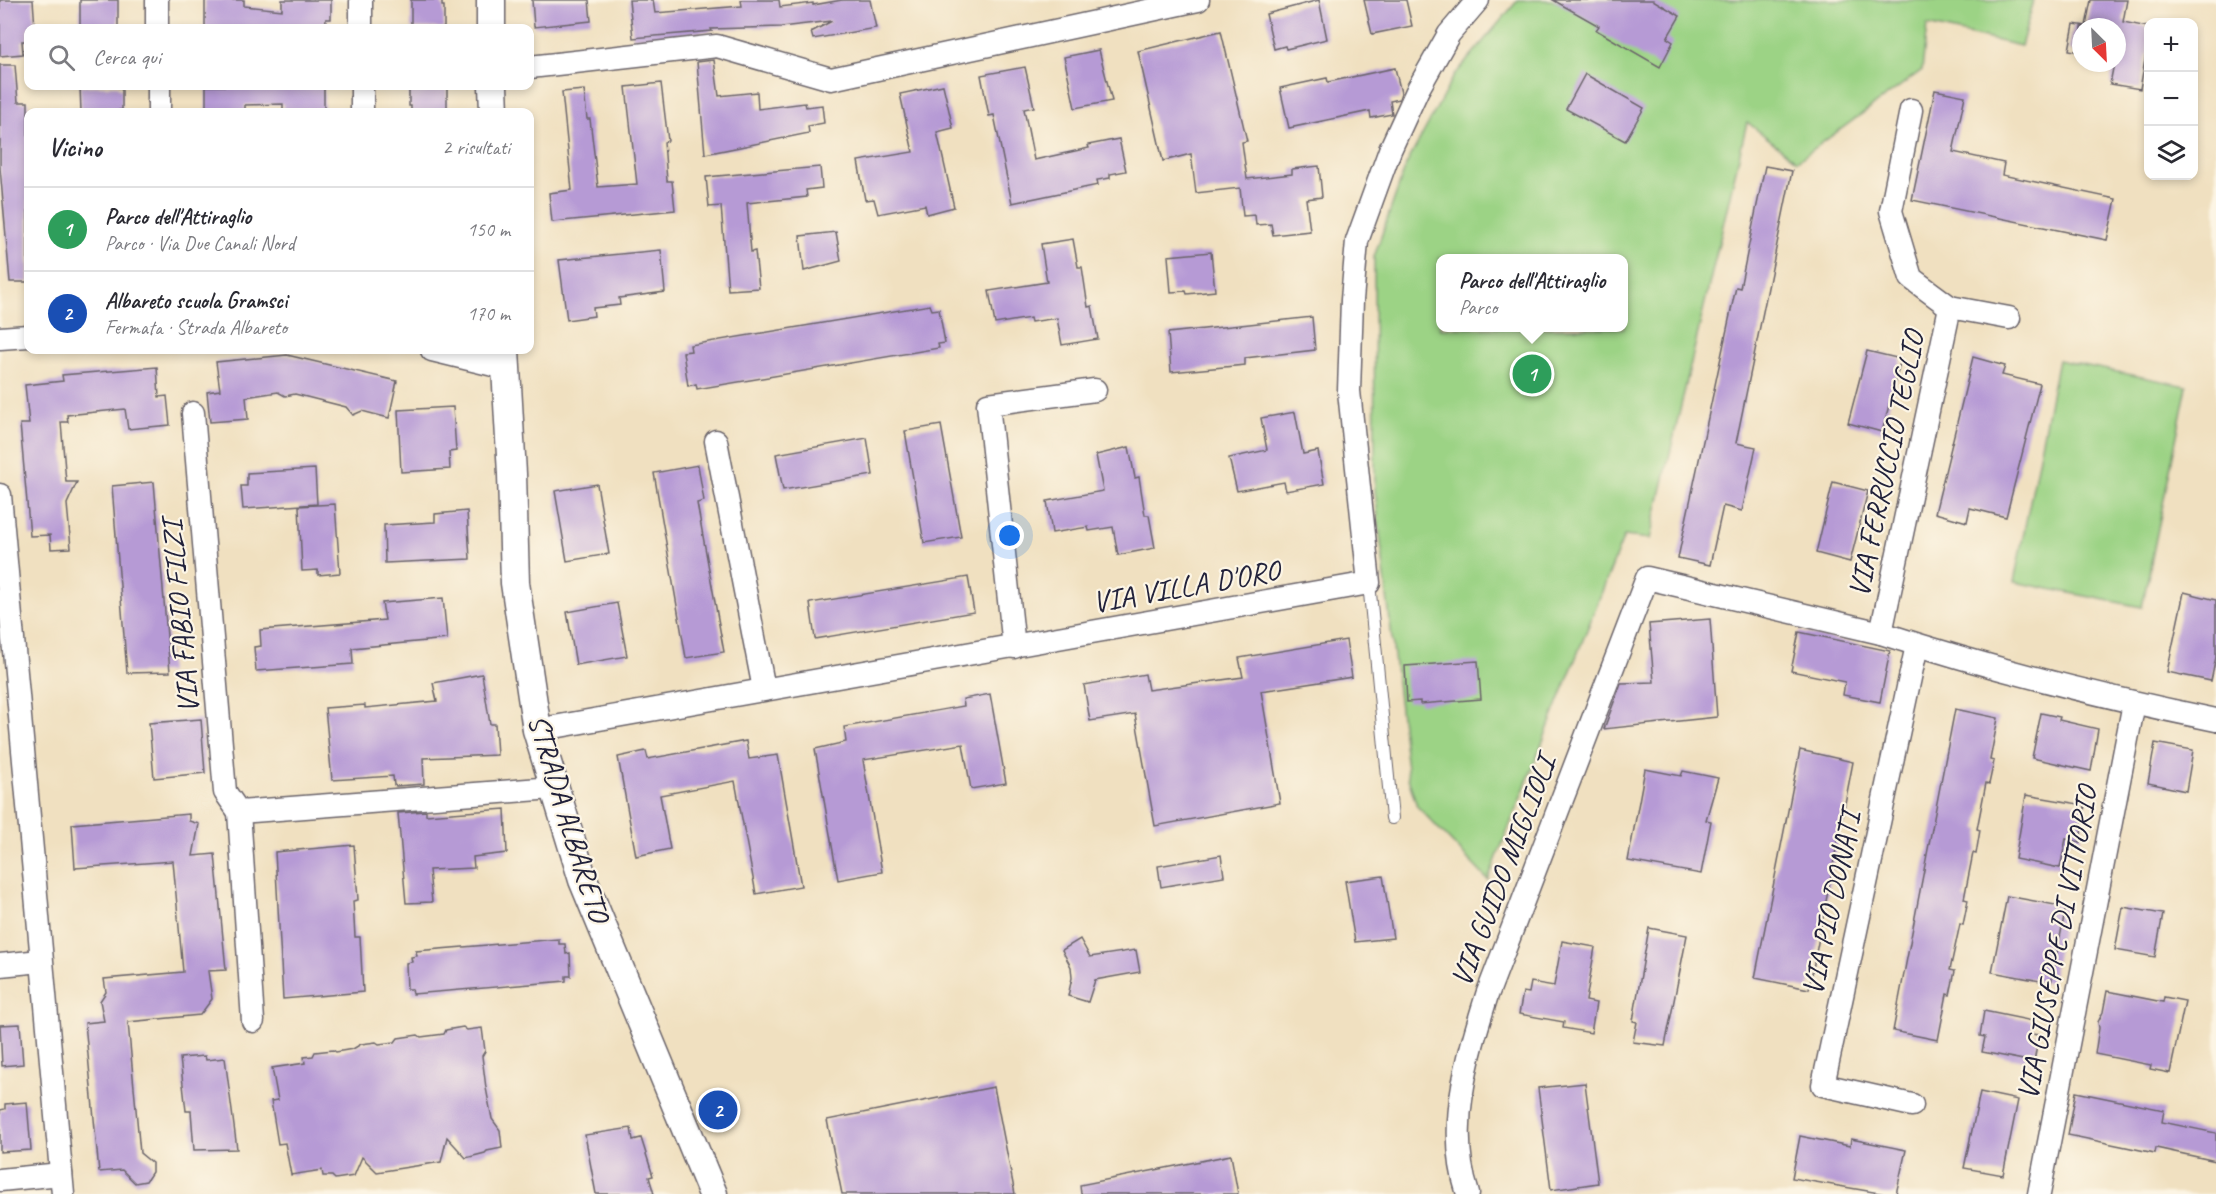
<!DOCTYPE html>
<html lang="it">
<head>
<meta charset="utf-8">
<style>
	:root { --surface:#fff; --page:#f2f2f3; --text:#2b2b33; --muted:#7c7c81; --line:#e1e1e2; --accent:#b45309 }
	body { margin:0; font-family:Caveat,sans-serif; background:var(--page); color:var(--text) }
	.controls { position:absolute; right:18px; top:18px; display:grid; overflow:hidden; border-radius:12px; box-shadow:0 3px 9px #0003 }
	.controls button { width:54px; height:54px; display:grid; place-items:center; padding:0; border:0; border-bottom:2px solid var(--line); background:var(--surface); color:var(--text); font:30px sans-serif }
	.compass { position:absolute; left:2072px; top:18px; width:54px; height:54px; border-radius:50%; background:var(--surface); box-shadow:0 3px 9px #0003; rotate:156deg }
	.you { position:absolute; left:1010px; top:536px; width:21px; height:21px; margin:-15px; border:4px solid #fff; border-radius:50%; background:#1a73e8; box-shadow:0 0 0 9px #1a73e833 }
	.badge { display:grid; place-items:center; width:39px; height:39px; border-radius:50%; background:var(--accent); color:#fff; font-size:20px; font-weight:700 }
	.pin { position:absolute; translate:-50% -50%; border:3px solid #fff; box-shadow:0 2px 6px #0006 }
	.popup { position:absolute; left:1436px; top:254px; width:192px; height:78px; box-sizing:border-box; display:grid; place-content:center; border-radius:12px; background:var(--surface); filter:drop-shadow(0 2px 4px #0005); font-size:20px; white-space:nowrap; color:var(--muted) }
	.popup b { font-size:22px; color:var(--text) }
	.popup::after { content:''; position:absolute; left:50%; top:100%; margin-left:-12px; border:12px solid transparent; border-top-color:var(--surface) }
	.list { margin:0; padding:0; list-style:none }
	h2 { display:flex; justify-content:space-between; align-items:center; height:78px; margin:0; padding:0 24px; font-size:26px }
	h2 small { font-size:20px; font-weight:400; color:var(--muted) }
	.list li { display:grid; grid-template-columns:39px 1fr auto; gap:18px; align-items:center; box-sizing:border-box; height:84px; padding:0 24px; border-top:2px solid var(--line) }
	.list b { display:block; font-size:22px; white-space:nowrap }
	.list p { margin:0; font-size:20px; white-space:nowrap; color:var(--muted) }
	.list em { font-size:20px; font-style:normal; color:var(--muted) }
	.icon { flex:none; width:33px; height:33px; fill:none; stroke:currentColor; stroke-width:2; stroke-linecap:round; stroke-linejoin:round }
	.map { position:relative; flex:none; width:2216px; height:1194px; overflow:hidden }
	.search { position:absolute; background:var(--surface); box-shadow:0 3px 9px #0003; left:24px; top:24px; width:510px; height:66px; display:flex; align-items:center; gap:15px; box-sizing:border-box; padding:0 21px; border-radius:12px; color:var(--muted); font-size:22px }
	.panel { position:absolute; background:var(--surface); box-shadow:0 3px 9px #0003; left:24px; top:108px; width:510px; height:246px; border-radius:12px }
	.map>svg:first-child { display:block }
</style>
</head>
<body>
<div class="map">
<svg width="2216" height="1194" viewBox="0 0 2216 1194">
	<rect width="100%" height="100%" fill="#fcf5e5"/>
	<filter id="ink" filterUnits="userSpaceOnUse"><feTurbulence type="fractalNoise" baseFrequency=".0167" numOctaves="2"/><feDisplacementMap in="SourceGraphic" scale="12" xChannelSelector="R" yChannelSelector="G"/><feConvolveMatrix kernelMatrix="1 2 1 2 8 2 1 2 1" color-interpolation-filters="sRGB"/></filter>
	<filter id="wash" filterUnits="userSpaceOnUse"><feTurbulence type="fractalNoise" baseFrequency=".008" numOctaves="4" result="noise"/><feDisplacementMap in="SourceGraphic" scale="24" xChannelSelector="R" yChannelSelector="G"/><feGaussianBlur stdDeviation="1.35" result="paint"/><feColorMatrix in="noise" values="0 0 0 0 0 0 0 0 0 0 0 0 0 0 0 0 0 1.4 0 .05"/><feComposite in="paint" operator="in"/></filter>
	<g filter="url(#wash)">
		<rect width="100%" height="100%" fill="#f0e0c0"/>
		<g fill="#9cd385" stroke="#5f7a60" stroke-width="1.5" fill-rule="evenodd">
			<path d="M1518 0H2034L2021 46 1927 25 1922 70 1797 161 1747 122 1650 539 1624 536 1488 880 1417 806 1408 778 1375 491 1374 257 1406 165 1454 76ZM1440 258H1624V328H1440Z"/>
			<path d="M2058 360 2187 386 2142 607 2014 582Z"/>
		</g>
		<g id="blocks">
			<g fill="#b69ad5">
				<path d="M0 0H33L35 28H28V41H22L23 54 0 56Z"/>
				<rect x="80" y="0" width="38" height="28"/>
				<path d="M205 0H244V6L282 10V0H331V19H326L325 28H205Z"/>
				<path d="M411 0H442V6H444V28H411Z"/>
				<path d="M532 0H589L591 21 534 27Z"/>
				<path d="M629 0H653L655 13 742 6 741 0H779L780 7 813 3V5L842 0H870L876 28 813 39 811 32 832 21 781 27 711 29 712 31 633 38Z"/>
				<path d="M1319 0 1327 39 1286 49 1285 46 1274 49 1266 14Z"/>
				<path d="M1364 0H1406L1412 26 1372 34Z"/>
				<path d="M1553 0H1653L1680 16 1667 38 1673 42 1660 67 1596 30 1599 26Z"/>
				<path d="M2091 0H2127L2123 22 2148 27V55L2146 54 2140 89 2110 84 2114 63H2117V27H2081V52L2069 50 2074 24 2086 26Z"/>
				<path d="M1221 31 1247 141 1242 142 1247 179 1292 174V169L1319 166 1322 197 1306 199 1310 231 1273 235 1271 224 1256 225 1255 215 1243 216 1240 188 1196 193 1191 154 1163 161 1138 51Z"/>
				<path d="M1099 50 1112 101 1075 108 1064 57Z"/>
				<path d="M714 60 719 96 757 92 758 109 805 103 806 107 822 105 824 123 808 126 809 133 705 154 697 62Z"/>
				<path d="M0 65H15L18 102H28V282H10L0 168Z"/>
				<path d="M1025 67 1034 107 1024 109 1034 160 1089 148 1088 145 1119 139 1126 171 1110 174V178L1097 180 1098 185 1012 203 994 115 989 116 981 75Z"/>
				<path d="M1395 68 1401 93 1399 99 1390 101 1392 114 1371 118 1370 111 1289 128 1280 88 1327 78 1328 82Z"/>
				<path d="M1585 74 1644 108 1625 141 1566 109Z"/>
				<path d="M661 83 668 141 664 142 667 181H672L675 210 552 222 549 193 572 190 562 92 584 90 587 119H590L598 187 637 184 626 87Z"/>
				<path d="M943 85 953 128 937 132 954 207 927 214 925 205 878 214 874 199 865 200 858 161 913 152 900 94Z"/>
				<path d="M80 86H118L119 88 122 89V110H119V112H81Z"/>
				<path d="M206 86H324V112H283V104L245 105V112H206Z"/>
				<path d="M409 86H447V112H411V106H409Z"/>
				<path d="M1935 90 1965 96 1953 152 2004 163 2002 175 2116 199 2107 240 1912 200Z"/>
				<path d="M1765 166 1792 171 1736 443 1756 447 1742 511 1723 506 1710 565 1678 558 1736 287 1740 288Z"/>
				<path d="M820 167 822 188 806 190 807 197 747 203 751 252 755 251 759 288 728 290 721 206 709 207 706 177Z"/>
				<path d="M836 232 841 261 804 271 800 236Z"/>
				<path d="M1073 239 1078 267H1082L1088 307 1092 306 1098 339 1062 345 1057 318 1031 322 1030 318 995 324 989 291 1047 282 1041 244Z"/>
				<path d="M661 250 665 292 619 298 620 305 593 308 594 316 567 320 559 260Z"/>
				<path d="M1211 252 1215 291 1187 294 1186 291 1171 292 1168 256Z"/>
				<path d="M930 305 932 310 939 309 945 343 938 344 939 348 697 389 696 384 688 386 683 352 691 351 690 345Z"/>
				<path d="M1312 317 1315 350 1245 358V365L1171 372 1168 333Z"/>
				<path d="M1867 351 1901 359 1882 432 1848 423Z"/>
				<path d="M287 355 397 381 389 418 362 411 353 415 346 407 295 394 285 396 278 392 246 397 248 419 210 422 207 392 220 390 216 362Z"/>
				<path d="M1973 357 2005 366 2002 375 2040 384 2006 517 1970 508 1967 522 1935 513Z"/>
				<path d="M157 367 159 397 167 396 170 425 128 429 125 409 67 415 68 422H61L66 482H77L67 504 71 548 51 549 50 535 30 536 20 424H29L25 385 63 381 62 375Z"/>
				<path d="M453 407 456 451 449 452 450 469 401 472 398 410Z"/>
				<path d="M1295 412 1303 454 1318 451 1324 484 1286 491 1284 482 1237 491 1229 458 1267 450 1261 418Z"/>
				<path d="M941 425 961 537 924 543 905 431Z"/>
				<path d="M867 438 873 475 783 490 776 454Z"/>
				<path d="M1129 447 1135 478 1139 477 1145 515H1149L1155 548 1118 555 1113 527 1089 531 1088 527 1052 533 1047 501 1103 491 1096 455Z"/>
				<path d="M698 465 704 501 697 503 724 652 686 658 654 473Z"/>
				<path d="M315 469 317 504 243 509 241 486H247V473Z"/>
				<path d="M154 482 170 672 127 673 112 486Z"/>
				<path d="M1833 482 1868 491 1850 562 1816 553Z"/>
				<path d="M597 484 609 554 567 561 555 491Z"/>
				<path d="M335 504 340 573 318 575V570L302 571 299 506Z"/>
				<path d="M467 511 470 559 385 563 384 525 435 522V514Z"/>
				<path d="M968 577 974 612 815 639 810 603Z"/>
				<path d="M2184 592 2216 600V657L2211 681 2167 672Z"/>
				<path d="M443 598 447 639 352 648 353 664 256 671 254 647 261 646 260 630 385 620 382 603Z"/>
				<path d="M617 603 627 656 576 665 567 612Z"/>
				<path d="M1710 619 1717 717 1604 729 1621 683 1654 682 1649 624Z"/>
				<path d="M1799 632 1890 651 1880 702 1843 695 1845 682 1791 671Z"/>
				<path d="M1346 640 1352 677 1261 691 1280 803 1155 826 1135 714 1090 721 1084 685 1145 674 1148 690 1243 677 1239 658Z"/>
				<path d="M1478 661 1481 699 1420 704V701L1407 702 1405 666Z"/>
				<path d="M482 674 490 724H495L497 755 423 758 424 784 396 786 394 785 393 776 332 780 325 708 365 705V708L437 701 433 683Z"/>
				<path d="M990 694 1006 783 971 789 963 744 863 760 882 872 838 880 815 749 846 742 844 727 964 706 963 699Z"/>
				<path d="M1955 709 1998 718 1990 760 1994 761 1989 784 1986 783 1977 829 1980 830 1976 854 1973 853 1964 899 1968 900 1963 925 1960 924 1950 970 1955 971 1950 995 1947 994 1938 1040 1893 1031Z"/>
				<path d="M2041 713 2060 717 2059 720 2098 729 2091 771 2032 758Z"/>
				<path d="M201 719 205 773 154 778 149 723Z"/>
				<path d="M746 741 749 759 778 755 801 886 756 894 735 781 660 795 670 849 636 856 618 757 646 751 648 759Z"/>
				<path d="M2155 743 2193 750 2186 791 2148 783Z"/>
				<path d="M1800 750 1853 762 1809 989 1755 978Z"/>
				<path d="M1645 769 1681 776 1683 771 1718 778 1706 820 1711 821 1701 874 1628 861Z"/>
				<path d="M2026 795 2085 805 2080 842 2066 839 2060 868 2015 859Z"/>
				<path d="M505 809 507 853 473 857 474 868 429 870 432 902 406 903 398 813 426 811V815Z"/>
				<path d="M189 814V821L199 824 193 856 215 854 226 970 208 971 212 999 200 1015 128 1022 140 1153 152 1163V1172L146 1181 135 1183 122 1170 99 1172 85 1023 104 1021 100 1001 106 992 104 979 183 972 173 861 75 868 72 824Z"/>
				<path d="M354 845 358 900 353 901 355 937H360L363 992 283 999 275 852Z"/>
				<path d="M1221 855 1224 876 1161 887 1158 866Z"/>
				<path d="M1383 876 1393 938 1355 942 1345 881Z"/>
				<path d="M2007 896 2066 907 2051 983 1992 972Z"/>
				<path d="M2123 907 2163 914 2155 957 2115 950Z"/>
				<path d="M1649 928 1687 935 1665 1046 1633 1042 1637 1022 1633 1021Z"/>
				<path d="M559 939V944H565L566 954 570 953 571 976H566V981L413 994 412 989H407L406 963 412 962 411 957 417 956 416 951Z"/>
				<path d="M1080 939 1090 957 1136 950 1140 972 1095 980 1088 1002 1068 996 1072 978 1071 967 1062 950Z"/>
				<path d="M1562 941 1595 947 1586 1001 1596 1003 1591 1033 1563 1028 1564 1022 1519 1014 1523 992 1529 993 1531 982 1554 986Z"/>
				<path d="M2107 991 2163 1002 2164 997 2185 1001 2170 1073 2150 1069 2151 1065 2095 1054 2099 1028 2098 1022 2103 1012Z"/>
				<path d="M1984 1011 2033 1021 2031 1034 2039 1035 2034 1062 1982 1052 1985 1037 1980 1036Z"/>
				<path d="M20 1024 23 1064 2 1066 0 1025Z"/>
				<path d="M463 1027 467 1030 482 1028 485 1051 482 1056 486 1088 492 1119 500 1130 502 1148 487 1151 485 1153 466 1158 447 1137 441 1162 377 1172 362 1157 354 1176 335 1179 332 1176H323L322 1170 291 1175 285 1143 278 1144 271 1101 278 1100 272 1068 305 1063 304 1057 313 1056 315 1052 333 1050 336 1052 353 1049 361 1044 376 1042 379 1044 395 1042 398 1038 418 1035 421 1037 444 1034 446 1030Z"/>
				<path d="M205 1056 206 1060 225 1058 237 1149 194 1150 191 1111H186L180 1058Z"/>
				<path d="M1585 1083 1598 1183 1551 1190 1538 1088Z"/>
				<path d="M994 1087 1015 1194H842L827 1120Z"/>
				<path d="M1980 1092 2018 1100 2003 1175 1964 1168Z"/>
				<path d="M2076 1092 2164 1110 2162 1122 2216 1133V1161L2156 1148 2155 1153 2068 1135Z"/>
				<path d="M27 1102 31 1150 0 1152V1110L5 1109V1104Z"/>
				<path d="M631 1128 633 1140 641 1138 653 1176 649 1177 654 1194H596L585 1135Z"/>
				<path d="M1800 1136 1850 1146 1851 1139 1906 1150 1896 1194H1885L1792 1178Z"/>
				<path d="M1231 1155 1238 1194H1081L1080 1185Z"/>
			</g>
		</g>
	</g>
	<g filter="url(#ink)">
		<use href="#blocks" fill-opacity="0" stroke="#6a646a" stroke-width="1.5"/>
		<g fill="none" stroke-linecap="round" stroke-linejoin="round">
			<g stroke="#6a646a" stroke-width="14">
				<path id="service" d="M1369 583 1392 818"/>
			</g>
			<g stroke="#6a646a" stroke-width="25">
				<g id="minor">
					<path d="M157 0V28"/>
					<path d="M361 0V28"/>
					<path d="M530 67 717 46 831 79 1198 0"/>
					<path d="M159 86V112"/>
					<path d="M362 86V112"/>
					<path d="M1911 110 1891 211 1911 278 1950 307"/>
					<path d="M0 338 28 336"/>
					<path d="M432 350 506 368"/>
					<path d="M193 413 225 792 239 812 553 788"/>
					<path d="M716 441 764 689"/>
					<path d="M0 495 63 1194"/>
					<path d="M1881 633 1950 307 2009 318"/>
					<path d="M1014 647 988 404 1095 390"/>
					<path d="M537 730 1369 583 1349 391 1352 300 1357 241 1390 150 1418 89 1449 34 1478 0"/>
					<path d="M239 812 253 1021"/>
					<path d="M0 965 41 961"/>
					<path d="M1912 1105 1823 1085 1917 645"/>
					<path d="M0 1180 61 1174"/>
					<path d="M1468 1194C1446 1127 1467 1059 1487 995L1647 578 1881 633C1991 669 2103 697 2216 720"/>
					<path d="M2039 1194 2134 703"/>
				</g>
			</g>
			<g stroke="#6a646a" stroke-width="31">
				<g id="tertiary">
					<path d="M491 0V28"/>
					<path d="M493 86 494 112"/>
					<path d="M505 350 512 474 515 583 537 730 583 880 713 1194"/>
				</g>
			</g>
			<use href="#service" stroke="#fff" stroke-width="12"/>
			<use href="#minor" stroke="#fff" stroke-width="22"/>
			<use href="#tertiary" stroke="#fff" stroke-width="28"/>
		</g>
	</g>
	<g text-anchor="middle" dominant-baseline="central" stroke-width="4.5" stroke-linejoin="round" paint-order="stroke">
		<g font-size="30" fill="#22223b" stroke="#fcf5e5">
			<text transform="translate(1886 464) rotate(-78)">VIA FERRUCCIO TEGLIO</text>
			<text transform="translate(1186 586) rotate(-10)">VIA VILLA D'ORO</text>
			<text transform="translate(180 617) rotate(-95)">VIA FABIO FILZI</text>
			<text transform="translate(569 818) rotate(73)">STRADA ALBARETO</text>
			<text transform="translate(1503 871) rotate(-69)">VIA GUIDO MIGLIOLI</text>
			<text transform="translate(1831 903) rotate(-78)">VIA PIO DONATI</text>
			<text transform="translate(2057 943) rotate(-79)">VIA GIUSEPPE DI VITTORIO</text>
		</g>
	</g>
</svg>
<div class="controls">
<button>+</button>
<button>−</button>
<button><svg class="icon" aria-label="layers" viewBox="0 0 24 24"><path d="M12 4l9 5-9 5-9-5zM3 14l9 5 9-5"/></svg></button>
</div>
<svg class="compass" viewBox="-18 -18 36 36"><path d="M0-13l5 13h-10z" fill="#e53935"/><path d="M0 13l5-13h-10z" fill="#7c7c81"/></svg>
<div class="you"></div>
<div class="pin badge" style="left:1532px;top:374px;background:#2e9e5b">1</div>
<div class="popup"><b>Parco dell'Attiraglio</b>Parco</div>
<div class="pin badge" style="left:718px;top:1110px;background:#1a4fb4">2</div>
<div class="search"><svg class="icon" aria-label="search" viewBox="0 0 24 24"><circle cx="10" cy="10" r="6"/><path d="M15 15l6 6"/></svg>Cerca qui</div>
<section class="panel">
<h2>Vicino<small>2 risultati</small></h2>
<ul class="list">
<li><span class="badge" style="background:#2e9e5b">1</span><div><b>Parco dell'Attiraglio</b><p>Parco · Via Due Canali Nord</p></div><em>150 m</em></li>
<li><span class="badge" style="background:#1a4fb4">2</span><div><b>Albareto scuola Gramsci</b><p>Fermata · Strada Albareto</p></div><em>170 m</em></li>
</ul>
</section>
</div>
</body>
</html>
